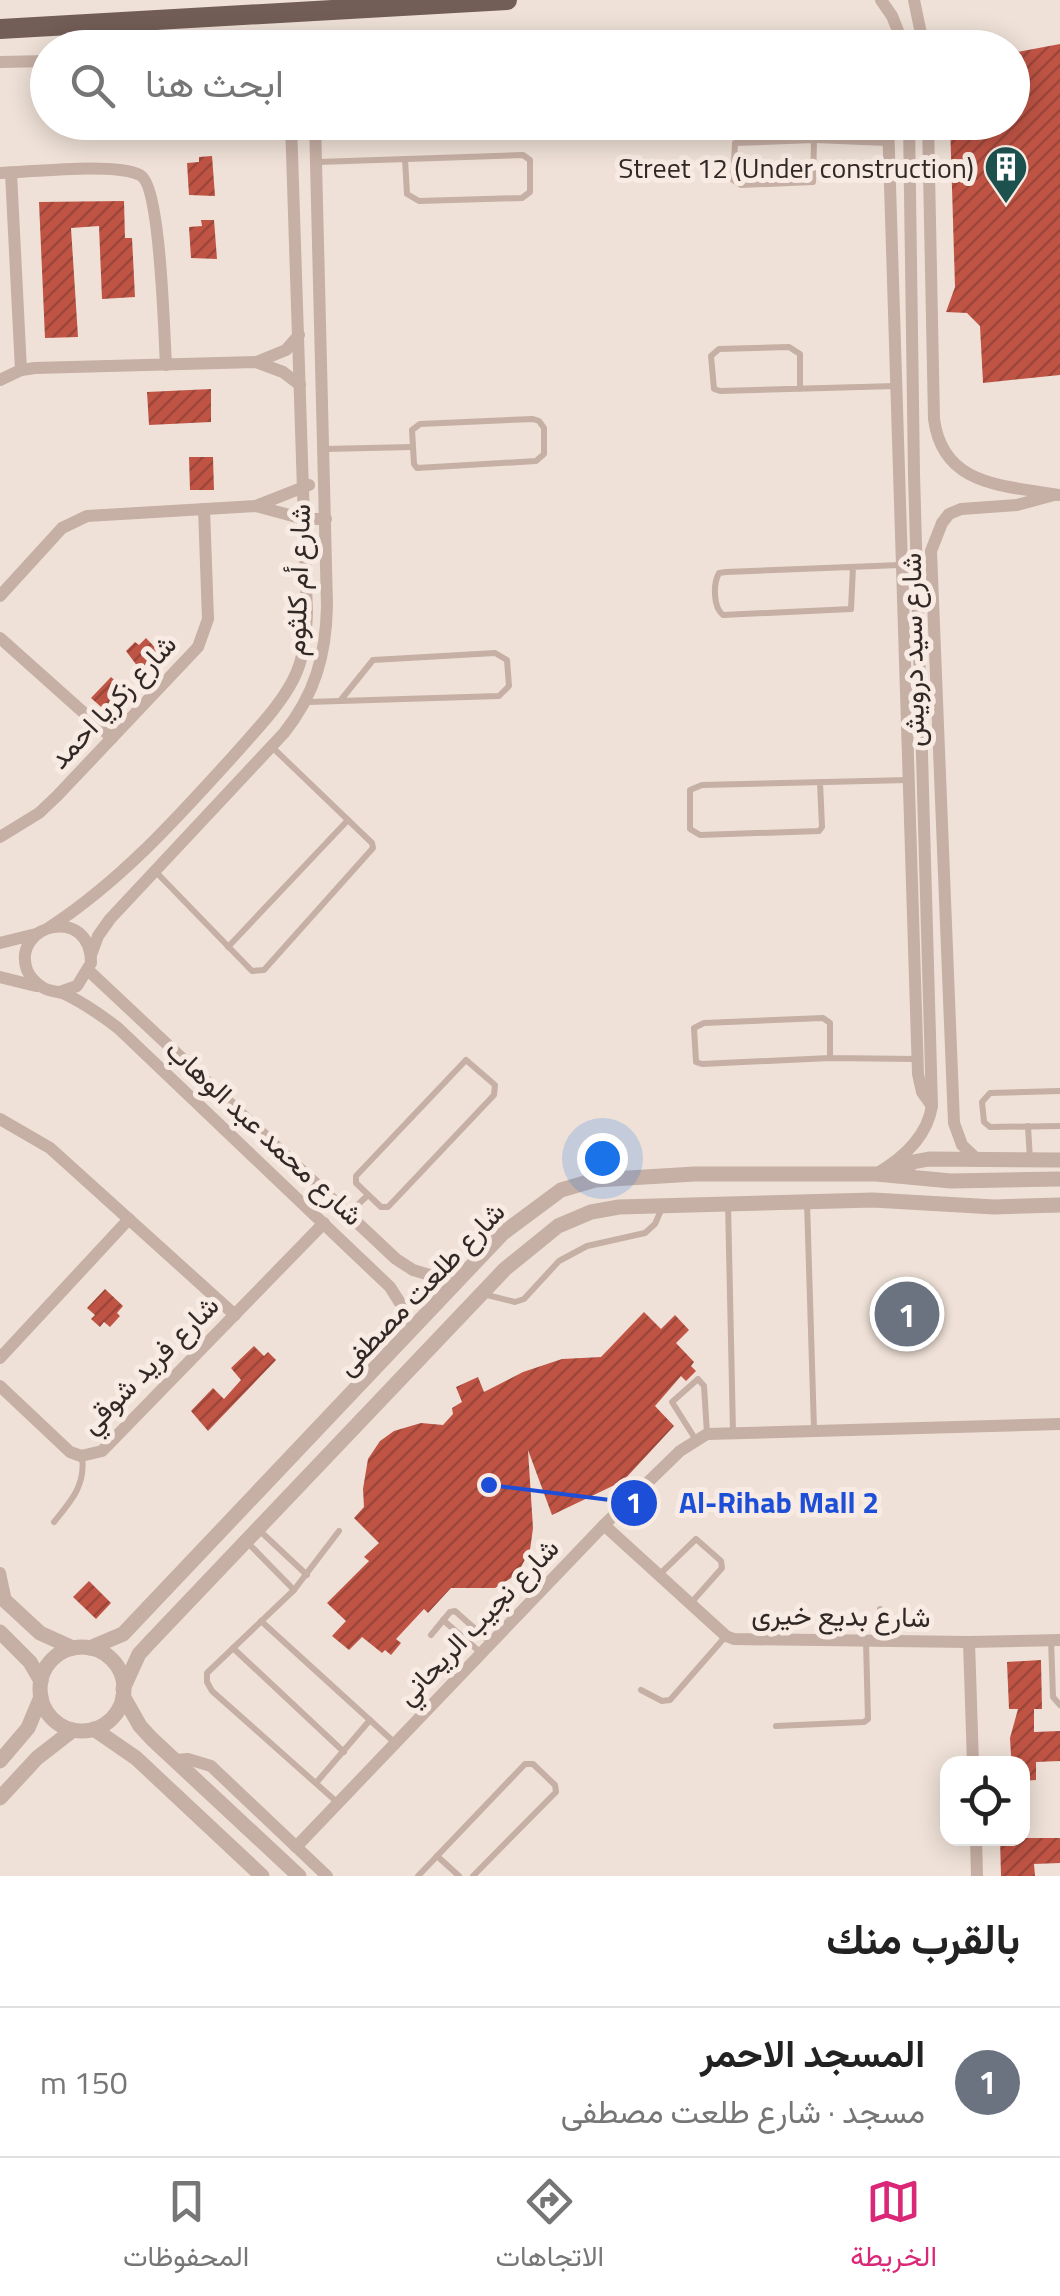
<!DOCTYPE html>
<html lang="ar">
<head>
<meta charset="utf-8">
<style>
	:root { --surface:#fff; --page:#f6f6f6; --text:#222; --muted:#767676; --line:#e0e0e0; --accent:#db2777 }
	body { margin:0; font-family:"Titillium Web",Vazirmatn,sans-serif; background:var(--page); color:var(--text); direction:rtl }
	.controls { position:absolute; right:30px; bottom:30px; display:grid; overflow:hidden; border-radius:20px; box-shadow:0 5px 25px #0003 }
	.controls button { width:90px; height:90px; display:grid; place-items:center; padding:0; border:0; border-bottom:2px solid var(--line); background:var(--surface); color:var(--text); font:50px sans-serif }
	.you { position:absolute; left:602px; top:1158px; width:35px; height:35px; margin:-25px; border:8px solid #fff; border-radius:50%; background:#1a73e8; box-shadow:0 0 0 15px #1a73e833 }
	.badge { display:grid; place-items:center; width:65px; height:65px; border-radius:50%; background:var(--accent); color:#fff; font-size:32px; font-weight:700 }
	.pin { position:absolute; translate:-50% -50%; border:5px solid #fff; box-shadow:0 2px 10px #0006 }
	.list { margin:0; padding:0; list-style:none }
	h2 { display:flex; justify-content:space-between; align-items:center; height:130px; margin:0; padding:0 40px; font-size:42px }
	h2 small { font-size:32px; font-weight:400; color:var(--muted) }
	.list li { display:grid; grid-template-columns:65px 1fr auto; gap:30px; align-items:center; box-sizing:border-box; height:150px; padding:0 40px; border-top:2px solid var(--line) }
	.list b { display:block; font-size:38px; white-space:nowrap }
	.list p { margin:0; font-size:32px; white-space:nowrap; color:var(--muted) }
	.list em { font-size:32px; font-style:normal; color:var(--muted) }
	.icon { flex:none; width:55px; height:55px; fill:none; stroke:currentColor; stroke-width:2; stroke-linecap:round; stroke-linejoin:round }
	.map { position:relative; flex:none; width:1060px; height:1876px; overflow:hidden; direction:ltr }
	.search { position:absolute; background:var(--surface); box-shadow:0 5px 25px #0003; left:30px; right:30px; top:30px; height:110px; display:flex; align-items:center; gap:25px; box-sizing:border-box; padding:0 35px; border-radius:55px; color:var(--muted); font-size:38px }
	.sheet { height:280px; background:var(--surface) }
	nav { display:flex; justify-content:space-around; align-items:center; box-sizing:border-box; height:140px; border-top:2px solid var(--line); background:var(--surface); font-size:28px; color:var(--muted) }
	nav a { display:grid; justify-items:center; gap:5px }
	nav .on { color:var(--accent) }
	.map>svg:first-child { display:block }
</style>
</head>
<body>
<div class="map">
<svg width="1060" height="1876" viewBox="0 0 1060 1876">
	<defs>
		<pattern id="building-hatch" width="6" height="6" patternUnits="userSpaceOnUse" patternTransform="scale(2.5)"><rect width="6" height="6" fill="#bf5445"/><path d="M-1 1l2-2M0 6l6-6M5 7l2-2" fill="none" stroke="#9c4639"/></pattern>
	</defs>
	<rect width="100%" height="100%" fill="#efe1d7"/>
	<g fill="url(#building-hatch)">
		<path d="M1060 44V375L983 383 980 326 967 313 946 312 955 287 950 122H1012V53Z"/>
		<path d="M212 156 215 196 189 195 187 163 199 162V157Z"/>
		<path d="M124 201 125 238H132L135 297 102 299 99 226 71 228 78 337 45 338 39 202Z"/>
		<path d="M201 220H214L217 259 191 258 189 227 202 226Z"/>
		<path d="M211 389V422L149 425 147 392Z"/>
		<path d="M189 457H213L214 490H190Z"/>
		<path d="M146 638 163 656 144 675 126 651 135 642 139 645Z"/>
		<path d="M111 677 127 692 108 713 91 698Z"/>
		<path d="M105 1289 123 1306 117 1313 120 1316 110 1327 104 1322 100 1327 91 1319 95 1315 87 1308Z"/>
		<path d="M644 1312 661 1329 675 1315 689 1330 676 1343 694 1362 691 1366 696 1371 686 1381 681 1376 655 1406 674 1426 623 1481 552 1515 528 1450 533 1528 530 1550 521 1567 511 1578 495 1588H451L428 1613 424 1609 396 1639 401 1643 391 1655 385 1650 382 1653 362 1637 349 1650 332 1636 346 1621 327 1603 369 1561 364 1557 379 1543 354 1518 364 1507 363 1489 368 1459 380 1441 394 1431 421 1423 443 1425 453 1414 452 1408 462 1402 456 1387 478 1377 484 1392 523 1372 562 1359 601 1357Z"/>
		<path d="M254 1346 264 1356 268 1352 276 1360 208 1431 191 1411 213 1388 224 1399 241 1380 231 1368Z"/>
		<path d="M89 1581 111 1603 96 1619 73 1597Z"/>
		<path d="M1041 1660 1042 1709H1034V1732L1060 1731V1761L1036 1762V1780L1022 1781V1764H1013L1011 1755 1010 1738 1018 1709H1009L1007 1662Z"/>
		<path d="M1000 1838H1060V1863L1034 1864 1035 1876H1001Z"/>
	</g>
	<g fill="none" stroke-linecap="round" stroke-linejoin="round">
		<g stroke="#c6afa4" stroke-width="6">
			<path d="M814 140 813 182 741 185 733 180 735 143Z"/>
			<path d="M815 140 887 143"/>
			<path d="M318 162 523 155 530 160V192L522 198 419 201 407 194 405 159"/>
			<path d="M800 389V354L789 347 719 349 711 356 714 389 720 391 896 386"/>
			<path d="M533 419 539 421 544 428V454L536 461 417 468 414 464 412 430 420 424Z"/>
			<path d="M325 449 412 447"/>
			<path d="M853 567 851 609 723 615C713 607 713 584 719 573L726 572 900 565"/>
			<path d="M495 653 507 660 509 686 499 696 340 701 373 660Z"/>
			<path d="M307 702 340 701"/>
			<path d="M820 782 822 827 819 831 700 835 690 829V790L702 785 908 780"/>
			<path d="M155 871 252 971 264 970 373 848 372 843 271 746"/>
			<path d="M228 947 348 820"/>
			<path d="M830 1058V1023L823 1018 704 1023 694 1028 696 1062 702 1064 830 1058 916 1059"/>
			<path d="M466 1060 495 1085 494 1095 388 1207H381L356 1183V1176Z"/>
			<path d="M1060 1091 990 1093 982 1102 984 1122 990 1127 1060 1126"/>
			<path d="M1028 1126 1030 1160"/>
			<path d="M807 1202 814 1429"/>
			<path d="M728 1203 733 1432"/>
			<path d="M348 1214 368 1195"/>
			<path d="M483 1294 515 1302 524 1299 559 1261 587 1246 645 1233 655 1224 662 1208"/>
			<path d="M696 1440 672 1402 698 1379 704 1386 707 1433"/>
			<path d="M54 1522C71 1501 86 1485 82 1457"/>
			<path d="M259 1530 307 1575"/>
			<path d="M248 1543 294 1590"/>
			<path d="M660 1574 696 1539 721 1561 722 1568 691 1603"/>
			<path d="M880 1609V1640"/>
			<path d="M443 1620 480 1652"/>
			<path d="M261 1621 394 1742"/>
			<path d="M431 1635 450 1612 455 1611 491 1643"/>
			<path d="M1051 1640 1053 1697 1060 1705"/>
			<path d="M233 1648 344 1752"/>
			<path d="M641 1690 662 1701 670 1700 725 1637"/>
			<path d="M776 1726 864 1722 868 1719 866 1641"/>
			<path d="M316 1783 370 1720"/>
			<path d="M338 1803 212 1691 207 1682V1673L294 1590 339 1531"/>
			<path d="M437 1856 459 1876"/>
			<path d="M418 1876 525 1764H533L555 1785 556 1792 473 1876"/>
		</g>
		<g stroke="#c6afa4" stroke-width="12">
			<path d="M881 0 892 16 905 48"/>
			<path d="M914 0 924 48"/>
			<path d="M505 48 858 36 878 48"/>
			<path d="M0 62 48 61"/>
			<path d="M888 122 918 1074 922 1092 932 1106"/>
			<path d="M928 122 934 419C943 487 1004 485 1058 495"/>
			<path d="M0 173C32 172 114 162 140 175 161 186 164 335 166 365"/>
			<path d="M11 173 21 370"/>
			<path d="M259 361 286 350 299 335"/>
			<path d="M0 380 21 370 35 368 256 362 283 372 300 385"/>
			<path d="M256 506 309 485"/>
			<path d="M0 596 62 528 87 516 256 506 304 519H326"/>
			<path d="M0 638 112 738"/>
			<path d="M0 837 39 813 57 796 198 647 208 619 204 509"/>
			<path d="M50 927C122 880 179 816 236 753 256 730 279 707 293 680 304 659 306 636 307 613L291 122"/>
			<path d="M0 943 36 934"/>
			<path d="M91 955 98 936 110 919 284 733C315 694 326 655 327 606L315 122"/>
			<path d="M89 971 396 1259 413 1270 456 1283"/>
			<path d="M0 977 36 986"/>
			<path d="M60 992 77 986 91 963C91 904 11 924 27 970 30 977 36 983 42 987 50 992 57 991 65 994 84 1003 101 1015 118 1028L390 1287 402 1306 410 1331"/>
			<path d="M0 1119 50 1148 235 1315"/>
			<path d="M979 1161 962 1145 954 1123 931 551 942 523 949 514 961 509 1017 505 1054 495"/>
			<path d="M876 1174C902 1159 927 1137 932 1106L914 474 909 122"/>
			<path d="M0 1358 129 1219"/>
			<path d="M0 1386 70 1452 81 1456 102 1451 324 1223"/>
			<path d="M604 1525 726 1636 734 1639 969 1642 1060 1640"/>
			<path d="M0 1573 6 1601"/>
			<path d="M969 1642 973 1764"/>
			<path d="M175 1760 188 1759 211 1766 327 1876"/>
			<path d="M976 1838 977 1876"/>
			<path d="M296 1847 604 1525 680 1451 707 1434 1060 1424"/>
		</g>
		<g stroke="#c6afa4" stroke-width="15">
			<path d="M892 1175 913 1162 929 1159 1060 1160"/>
			<path d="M0 1596 40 1633 73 1648"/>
			<path d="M0 1632 30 1662 41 1681"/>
			<circle cx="82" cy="1689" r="42"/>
			<path d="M90 1648 123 1634 503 1233 561 1190 595 1180 695 1174H876L951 1181 1060 1179"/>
			<path d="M123 1689 139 1654 152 1640 505 1269 558 1226 591 1212 619 1207 873 1200 994 1207 1060 1205"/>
			<path d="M123 1696 140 1726 152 1739 299 1876"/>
			<path d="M94 1729 136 1758 262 1876"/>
			<path d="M0 1761 28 1728 41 1697"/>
			<path d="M0 1798 37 1758 73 1730"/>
		</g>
		<path stroke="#735d57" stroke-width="20" d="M0 29 507 0"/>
	</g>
	<defs>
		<g id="building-pin" transform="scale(2.25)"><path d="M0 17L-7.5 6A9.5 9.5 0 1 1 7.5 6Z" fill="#1d514e" stroke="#f7ebe3"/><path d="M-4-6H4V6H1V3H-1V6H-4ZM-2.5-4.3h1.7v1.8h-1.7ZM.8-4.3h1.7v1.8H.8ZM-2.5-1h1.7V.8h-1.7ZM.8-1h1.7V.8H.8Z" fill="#fff"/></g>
	</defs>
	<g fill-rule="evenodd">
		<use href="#building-pin" x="1006" y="167"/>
	</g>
	<g text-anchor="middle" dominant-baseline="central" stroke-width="10" stroke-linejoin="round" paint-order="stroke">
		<g font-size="28" fill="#322825" stroke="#f7ebe3" text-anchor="end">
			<text x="974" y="167">Street 12 (Under construction)</text>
		</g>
		<g font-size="28" fill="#322825" stroke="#f7ebe3">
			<text transform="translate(297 580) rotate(-88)">شارع أم كلثوم</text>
			<text transform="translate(912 650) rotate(-91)">شارع سيد درويش</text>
			<text transform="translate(112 701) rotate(-47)">شارع زكريا احمد</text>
			<text transform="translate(265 1132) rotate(43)">شارع محمد عبد الوهاب</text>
			<text transform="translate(420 1288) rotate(-46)">شارع طلعت مصطفى</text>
			<text transform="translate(149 1364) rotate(-45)">شارع فريد شوقي</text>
			<text transform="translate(841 1615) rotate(1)">شارع بديع خيرى</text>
			<text transform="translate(477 1621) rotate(-46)">شارع نجيب الريحاني</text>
		</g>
	</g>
	<path fill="none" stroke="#1d4ed8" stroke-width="4" d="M489 1485L634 1503"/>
	<g fill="#1d4ed8" stroke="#f7ebe3" stroke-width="4">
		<circle cx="489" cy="1485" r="10"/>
		<circle cx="634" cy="1503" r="25"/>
	</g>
	<g font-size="30" text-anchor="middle" font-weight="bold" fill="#fff">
		<text x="634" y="1513">1</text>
	</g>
	<g font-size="30" text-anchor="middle" font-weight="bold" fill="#1d4ed8" stroke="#f7ebe3" stroke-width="10" stroke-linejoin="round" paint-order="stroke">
		<text x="779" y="1513">Al-Rihab Mall 2</text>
	</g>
</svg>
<div class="controls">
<button><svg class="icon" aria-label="locate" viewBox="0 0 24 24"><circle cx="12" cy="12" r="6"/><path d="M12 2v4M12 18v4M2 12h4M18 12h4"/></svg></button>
</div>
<div class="you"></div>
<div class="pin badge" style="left:907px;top:1314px;background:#6b7280">1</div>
<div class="search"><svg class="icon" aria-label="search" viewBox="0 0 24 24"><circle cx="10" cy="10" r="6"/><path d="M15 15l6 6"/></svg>ابحث هنا</div>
</div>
<section class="sheet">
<h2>بالقرب منك<small></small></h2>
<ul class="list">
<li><span class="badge" style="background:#6b7280">1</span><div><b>المسجد الاحمر</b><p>مسجد · شارع طلعت مصطفى</p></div><em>150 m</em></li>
</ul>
</section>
<nav>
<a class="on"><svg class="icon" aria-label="map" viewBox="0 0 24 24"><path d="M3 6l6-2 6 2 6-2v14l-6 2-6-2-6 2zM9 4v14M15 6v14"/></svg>الخريطة</a>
<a><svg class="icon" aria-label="directions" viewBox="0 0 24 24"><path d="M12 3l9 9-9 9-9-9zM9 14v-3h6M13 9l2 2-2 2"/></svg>الاتجاهات</a>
<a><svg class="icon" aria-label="saved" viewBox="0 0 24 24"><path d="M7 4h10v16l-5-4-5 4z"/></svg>المحفوظات</a>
</nav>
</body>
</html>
